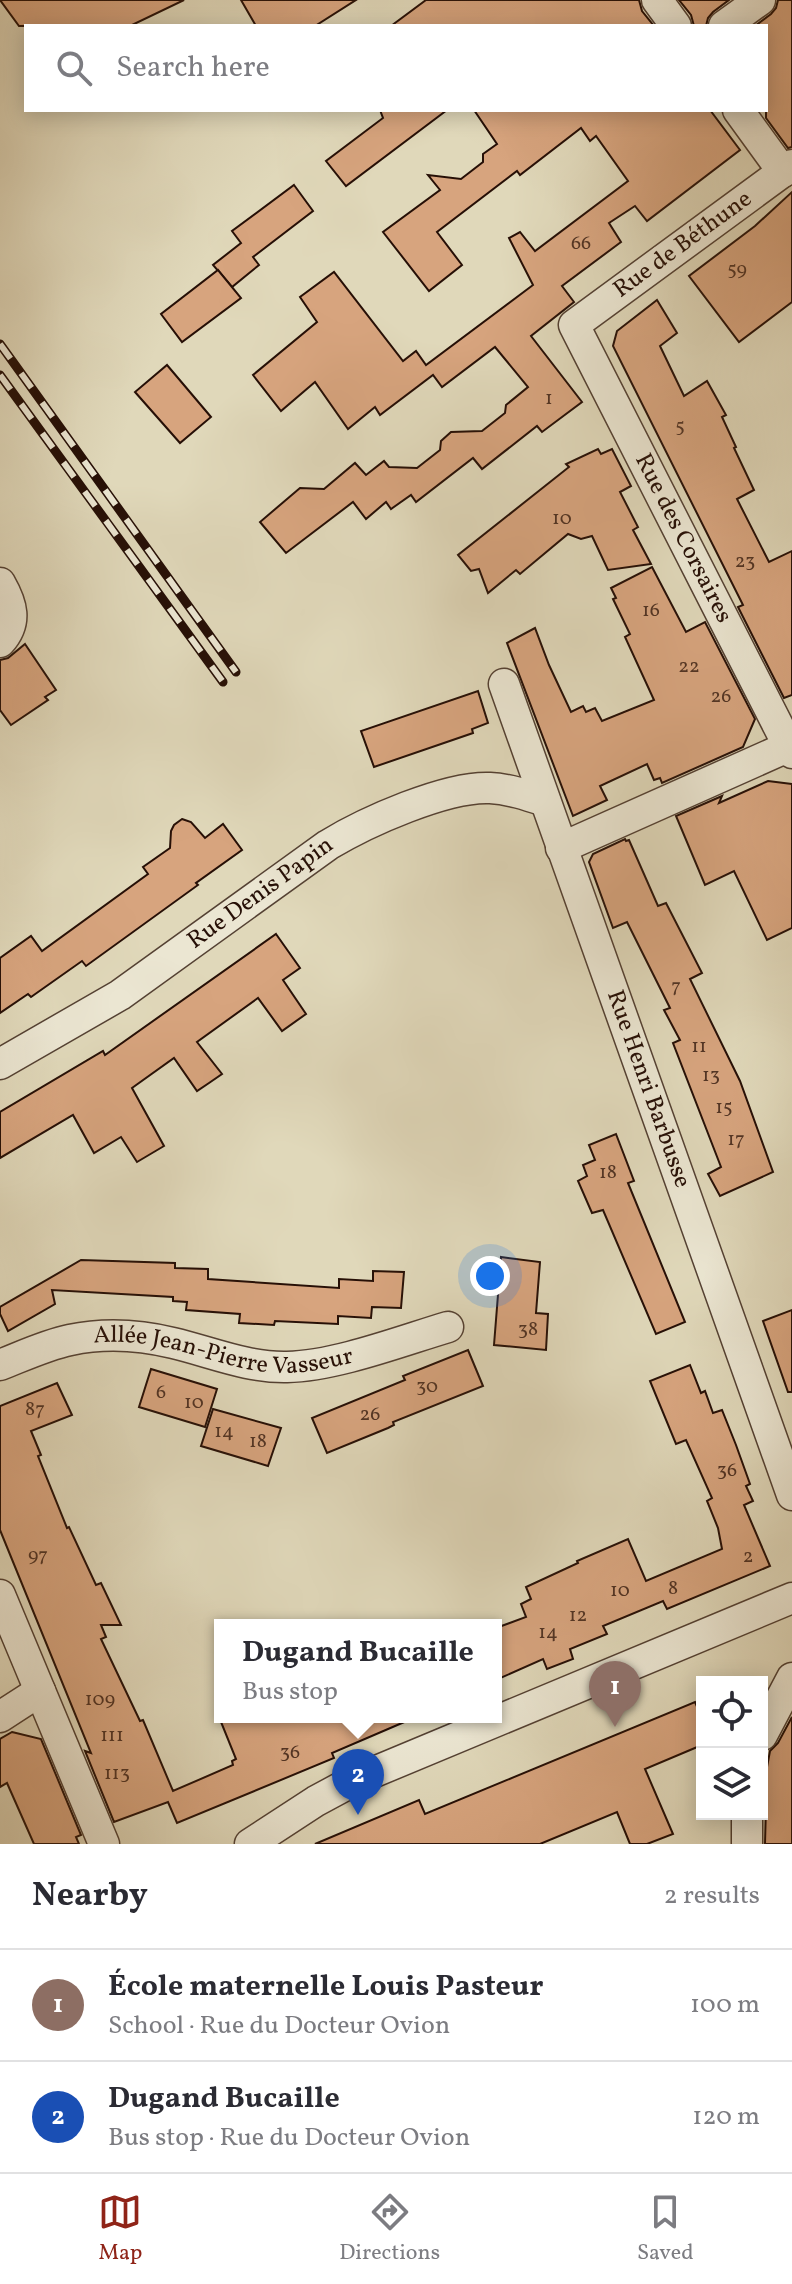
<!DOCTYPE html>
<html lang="en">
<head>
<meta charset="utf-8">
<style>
	:root { --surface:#fff; --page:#f7f7f7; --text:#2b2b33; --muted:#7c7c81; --line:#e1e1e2; --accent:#8f2418 }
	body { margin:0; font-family:Vollkorn,serif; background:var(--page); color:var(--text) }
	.controls { position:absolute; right:24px; bottom:24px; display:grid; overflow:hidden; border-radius:0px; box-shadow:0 4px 20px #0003 }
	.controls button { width:72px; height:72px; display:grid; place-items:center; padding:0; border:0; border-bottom:2px solid var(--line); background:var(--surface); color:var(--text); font:40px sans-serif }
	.you { position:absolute; left:490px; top:1276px; width:28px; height:28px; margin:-20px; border:6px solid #fff; border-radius:50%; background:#1a73e8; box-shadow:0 0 0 12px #1a73e833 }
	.badge { display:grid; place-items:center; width:52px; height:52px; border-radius:50%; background:var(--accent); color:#fff; font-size:26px; font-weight:700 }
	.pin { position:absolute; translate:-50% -66px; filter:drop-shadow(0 2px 4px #0008) }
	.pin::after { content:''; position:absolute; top:42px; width:28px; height:24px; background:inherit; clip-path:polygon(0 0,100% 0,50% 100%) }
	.popup { position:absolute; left:214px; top:1619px; width:288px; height:104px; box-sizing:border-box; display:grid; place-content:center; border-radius:0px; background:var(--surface); filter:drop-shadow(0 2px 6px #0005); font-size:26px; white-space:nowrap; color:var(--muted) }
	.popup b { font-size:30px; color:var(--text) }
	.popup::after { content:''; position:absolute; left:50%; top:100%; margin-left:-16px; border:16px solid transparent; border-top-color:var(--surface) }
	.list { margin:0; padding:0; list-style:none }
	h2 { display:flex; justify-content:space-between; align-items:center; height:104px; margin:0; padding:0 32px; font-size:34px }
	h2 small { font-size:26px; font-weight:400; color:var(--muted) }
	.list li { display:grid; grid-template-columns:52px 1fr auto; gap:24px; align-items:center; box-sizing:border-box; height:112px; padding:0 32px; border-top:2px solid var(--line) }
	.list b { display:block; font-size:30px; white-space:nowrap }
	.list p { margin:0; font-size:26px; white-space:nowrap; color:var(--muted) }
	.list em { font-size:26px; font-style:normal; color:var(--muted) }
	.icon { flex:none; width:44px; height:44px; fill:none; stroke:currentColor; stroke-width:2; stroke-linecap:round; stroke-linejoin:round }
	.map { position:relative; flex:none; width:792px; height:1844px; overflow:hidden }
	.search { position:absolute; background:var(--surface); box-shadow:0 4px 20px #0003; left:24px; right:24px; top:24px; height:88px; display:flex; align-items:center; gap:20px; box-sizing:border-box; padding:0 28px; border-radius:0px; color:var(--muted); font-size:30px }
	.sheet { height:328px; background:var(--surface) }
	nav { display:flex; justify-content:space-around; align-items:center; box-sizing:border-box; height:112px; border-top:2px solid var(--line); background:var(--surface); font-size:22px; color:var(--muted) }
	nav a { display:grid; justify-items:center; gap:4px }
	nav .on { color:var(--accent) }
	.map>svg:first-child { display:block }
</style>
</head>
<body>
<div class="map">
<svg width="792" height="1844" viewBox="0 0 792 1844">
	<rect width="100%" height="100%" fill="#e0d8ba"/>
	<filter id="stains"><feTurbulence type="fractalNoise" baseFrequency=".0025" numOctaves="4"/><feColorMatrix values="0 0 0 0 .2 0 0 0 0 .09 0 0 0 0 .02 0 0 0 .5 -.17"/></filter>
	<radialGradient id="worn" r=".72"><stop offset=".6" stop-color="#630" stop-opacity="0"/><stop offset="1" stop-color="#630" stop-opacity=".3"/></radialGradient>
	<g fill="#d7a47e" stroke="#260f06" stroke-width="2">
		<path d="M0 0H184L130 26H19Z"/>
		<path d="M241 0H356L315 26H256Z"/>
		<path d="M426 0H639L642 11 654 26H391Z"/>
		<path d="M679 0H729L713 12 708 18 706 26H694L691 15Z"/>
		<path d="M778 0H792V147L788 148 766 118V26H755L771 14 776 8Z"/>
		<path d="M380 110H447L346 186 326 161 383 118Z"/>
		<path d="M474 110H710L740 150 647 221 635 206 609 223 621 242 562 286 574 302 531 336 582 402 542 432 537 426 482 469 473 458 416 502 411 495 391 509 386 502 366 519 353 502 286 553 260 522 300 488 324 489 355 463 366 475 384 461 389 467 417 468 440 450 441 441 451 432 482 431 505 413 506 405 528 387 495 347 442 387 433 375 380 415 375 407 348 429 315 382 281 411 253 375 317 322 300 297 334 272 403 361 416 351 426 365 533 285 509 238 520 232 535 251 628 181 596 136 590 141 581 128 520 175 517 171 437 232 462 265 429 291 383 232 440 190 428 175 461 179 483 162V154L497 144Z"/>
		<path d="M294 185 313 211 253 257 259 265 232 287 213 265 241 243 232 231Z"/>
		<path d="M792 192V302L739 342 689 276 755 226Z"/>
		<path d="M218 270 241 298 182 342 161 314Z"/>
		<path d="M657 300 677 333 660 346 684 396 707 381 726 415 722 417 736 447 734 448 754 490 737 499 769 562 792 551V695L784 698 738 607 743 605 613 346 617 331Z"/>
		<path d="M167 365 211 417 180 443 135 392Z"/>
		<path d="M598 449 601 454 612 449 631 486 620 492 638 527 633 530 651 564 608 570 592 536 581 539 568 534 520 574 516 570 488 593 479 569 471 571 458 555 569 467 566 464Z"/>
		<path d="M652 567 686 632 705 622 755 719 743 747 662 783 660 778 654 780 647 764 600 786 607 800 573 816 507 643 535 628 549 665 571 712 583 706 586 712 595 708 602 721 654 700 625 637 630 634 613 599 616 598 611 588Z"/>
		<path d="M25 644 56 690 45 697 48 700 11 725 0 710V660L8 658Z"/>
		<path d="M478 691 488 723 472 729 473 733 374 767 361 731Z"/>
		<path d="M768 781 792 784V928L767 940 734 871 705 885 676 816 722 796 719 803Z"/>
		<path d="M182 819 191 822 205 838 223 824 242 850 196 883 198 885 86 966 82 961 31 997 28 994 0 1013V958L31 936 42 951 148 874 143 867 170 848 171 831 174 825Z"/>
		<path d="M625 839 626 841 629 840 658 906 666 903 702 973 690 979 740 1081 773 1172 720 1196 708 1174 721 1167 673 1043 680 1040 664 1010 670 1008 627 922 613 928 589 862 593 854Z"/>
		<path d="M276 934 300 968 283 980 306 1014 282 1031 258 998 197 1042 222 1074 209 1083 197 1091 174 1058 132 1088 164 1146 137 1162 121 1137 94 1153 73 1115 0 1158V1112L103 1051 105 1055Z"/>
		<path d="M616 1134 634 1181 628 1183 685 1322 656 1334 603 1210 592 1213 578 1181 587 1176 583 1165 595 1160 589 1145Z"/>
		<path d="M501 1257 540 1262 536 1313 548 1314 546 1350 494 1345Z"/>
		<path d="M81 1260 175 1263V1268L208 1269V1279L339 1288V1279L373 1281V1271L404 1272 401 1308 372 1307 371 1318 338 1316V1324L275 1321 274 1325 239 1323 240 1314 186 1310 187 1302 173 1301V1297L52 1290 55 1304 8 1331 0 1314V1307Z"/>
		<path d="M792 1310V1392H788L763 1321Z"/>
		<path d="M468 1350 483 1386 393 1422 394 1425 388 1428 327 1453 312 1418 405 1380 403 1376Z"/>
		<path d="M690 1365 701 1393 705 1391 713 1413 722 1410 736 1445 750 1484 746 1486 753 1501 744 1505 770 1566 667 1609 663 1601 603 1626 607 1634 570 1649 573 1659 547 1669 543 1659 496 1680V1628L526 1617 521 1604 531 1599 526 1587 578 1563 577 1561 628 1539 646 1581 722 1549 718 1528 707 1501 712 1498 686 1440 676 1444 650 1381Z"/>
		<path d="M151 1369 217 1389 205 1427 139 1407Z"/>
		<path d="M57 1383 72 1415 31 1431 41 1455 38 1456 67 1528 69 1527 96 1585 101 1583 121 1625H101L106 1637 101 1639 140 1721 143 1720 173 1791 233 1765 232 1761 236 1759 219 1717H416L332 1753 334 1758 177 1823 168 1802 114 1822 85 1751 91 1753 0 1530V1406Z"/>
		<path d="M213 1409 281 1428 268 1466 201 1446Z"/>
		<path d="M695 1702 702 1718V1745L645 1769 673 1834 647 1844H630L617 1812 540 1844H315L419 1800 425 1814Z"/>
		<path d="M792 1717V1844H765L767 1767 770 1751 778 1743Z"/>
		<path d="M12 1732 41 1739 81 1835 76 1837 79 1844H34L7 1783 0 1787V1739Z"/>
	</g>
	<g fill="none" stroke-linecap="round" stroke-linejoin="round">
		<g stroke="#544133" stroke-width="33">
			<g id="minor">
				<path d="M657 0 676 26"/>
				<path d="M724 26 760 0"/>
				<path d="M738 110 783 172"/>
				<path id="s1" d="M792 165 574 325 792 753"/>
				<path d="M0 583C12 604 18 622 0 642"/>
				<path id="s2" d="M504 684 792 1495"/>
				<path d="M561 848 792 745"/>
				<path id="s3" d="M0 1064 120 995 328 845C366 822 446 786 490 788 509 789 527 795 545 801"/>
				<path id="s4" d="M0 1365C23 1356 46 1345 70 1340 103 1333 140 1335 173 1343 211 1352 248 1368 287 1367 336 1366 401 1341 448 1327"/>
				<path d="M0 1595 104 1844"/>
				<path d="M0 1717 40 1691"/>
				<path d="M762 1735 792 1678"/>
				<path d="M747 1814V1844"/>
				<path d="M250 1844 316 1801 355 1780 792 1598"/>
			</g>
		</g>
		<use href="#minor" stroke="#ebe6d2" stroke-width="30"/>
		<g stroke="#260f06" stroke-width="9">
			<g id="rail">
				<path d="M0 344 236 672"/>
				<path d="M0 375 223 682"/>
			</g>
		</g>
		<use href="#rail" stroke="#ebe6d2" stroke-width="6" stroke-dasharray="18" stroke-linecap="butt"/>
	</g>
	<g text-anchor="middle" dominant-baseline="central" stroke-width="7" stroke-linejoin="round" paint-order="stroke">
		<g font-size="20" fill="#523424">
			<text x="581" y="244">66</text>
			<text x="737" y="270">59</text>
			<text x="549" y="399">1</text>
			<text x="680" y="427">5</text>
			<text x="562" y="519">10</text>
			<text x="745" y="562">23</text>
			<text x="651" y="611">16</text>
			<text x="689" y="667">22</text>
			<text x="721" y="697">26</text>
			<text x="676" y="987">7</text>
			<text x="699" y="1047">11</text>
			<text x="711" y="1076">13</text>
			<text x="724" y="1108">15</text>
			<text x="736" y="1140">17</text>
			<text x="608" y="1173">18</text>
			<text x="528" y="1330">38</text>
			<text x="427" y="1387">30</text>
			<text x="161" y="1393">6</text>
			<text x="194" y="1403">10</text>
			<text x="35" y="1410">87</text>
			<text x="370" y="1415">26</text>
			<text x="224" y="1432">14</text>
			<text x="258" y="1442">18</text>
			<text x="727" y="1471">36</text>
			<text x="38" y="1556">97</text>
			<text x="748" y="1557">2</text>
			<text x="673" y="1589">8</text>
			<text x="620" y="1591">10</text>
			<text x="578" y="1616">12</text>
			<text x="548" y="1633">14</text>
			<text x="100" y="1700">109</text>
			<text x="112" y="1736">111</text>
			<text x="290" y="1753">36</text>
			<text x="117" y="1774">113</text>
		</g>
		<g font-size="24" fill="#260f06" stroke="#ebe6d2">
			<text transform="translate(683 245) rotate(-36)">Rue de Béthune</text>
			<text stroke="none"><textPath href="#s1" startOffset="510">Rue des Corsaires</textPath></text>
			<text stroke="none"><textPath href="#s3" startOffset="312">Rue Denis Papin</textPath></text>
			<text stroke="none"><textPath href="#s2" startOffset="430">Rue Henri Barbusse</textPath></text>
			<text stroke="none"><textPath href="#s4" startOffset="230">Allée Jean-Pierre Vasseur</textPath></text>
		</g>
	</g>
	<rect width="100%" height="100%" filter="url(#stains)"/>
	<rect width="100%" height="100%" fill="url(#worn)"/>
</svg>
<div class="controls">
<button><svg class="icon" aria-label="locate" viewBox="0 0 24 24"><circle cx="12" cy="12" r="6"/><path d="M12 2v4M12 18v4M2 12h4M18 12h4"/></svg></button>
<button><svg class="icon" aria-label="layers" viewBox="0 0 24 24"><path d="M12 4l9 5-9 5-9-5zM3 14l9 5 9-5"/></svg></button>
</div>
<div class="you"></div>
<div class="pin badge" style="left:615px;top:1727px;background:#8d6e63">1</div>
<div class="pin badge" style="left:358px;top:1815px;background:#1a4fb4">2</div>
<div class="popup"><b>Dugand Bucaille</b>Bus stop</div>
<div class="search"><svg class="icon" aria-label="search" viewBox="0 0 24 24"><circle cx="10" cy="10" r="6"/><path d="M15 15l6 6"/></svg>Search here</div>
</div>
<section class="sheet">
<h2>Nearby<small>2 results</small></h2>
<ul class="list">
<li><span class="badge" style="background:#8d6e63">1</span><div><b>École maternelle Louis Pasteur</b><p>School · Rue du Docteur Ovion</p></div><em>100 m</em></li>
<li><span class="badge" style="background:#1a4fb4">2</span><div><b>Dugand Bucaille</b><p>Bus stop · Rue du Docteur Ovion</p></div><em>120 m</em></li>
</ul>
</section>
<nav>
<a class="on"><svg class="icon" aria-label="map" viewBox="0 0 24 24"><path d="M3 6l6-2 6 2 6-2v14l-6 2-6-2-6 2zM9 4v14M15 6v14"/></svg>Map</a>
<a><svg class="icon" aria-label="directions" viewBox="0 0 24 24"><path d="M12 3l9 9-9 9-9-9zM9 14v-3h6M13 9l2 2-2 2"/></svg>Directions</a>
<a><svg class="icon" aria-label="saved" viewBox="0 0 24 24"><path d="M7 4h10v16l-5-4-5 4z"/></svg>Saved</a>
</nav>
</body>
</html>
